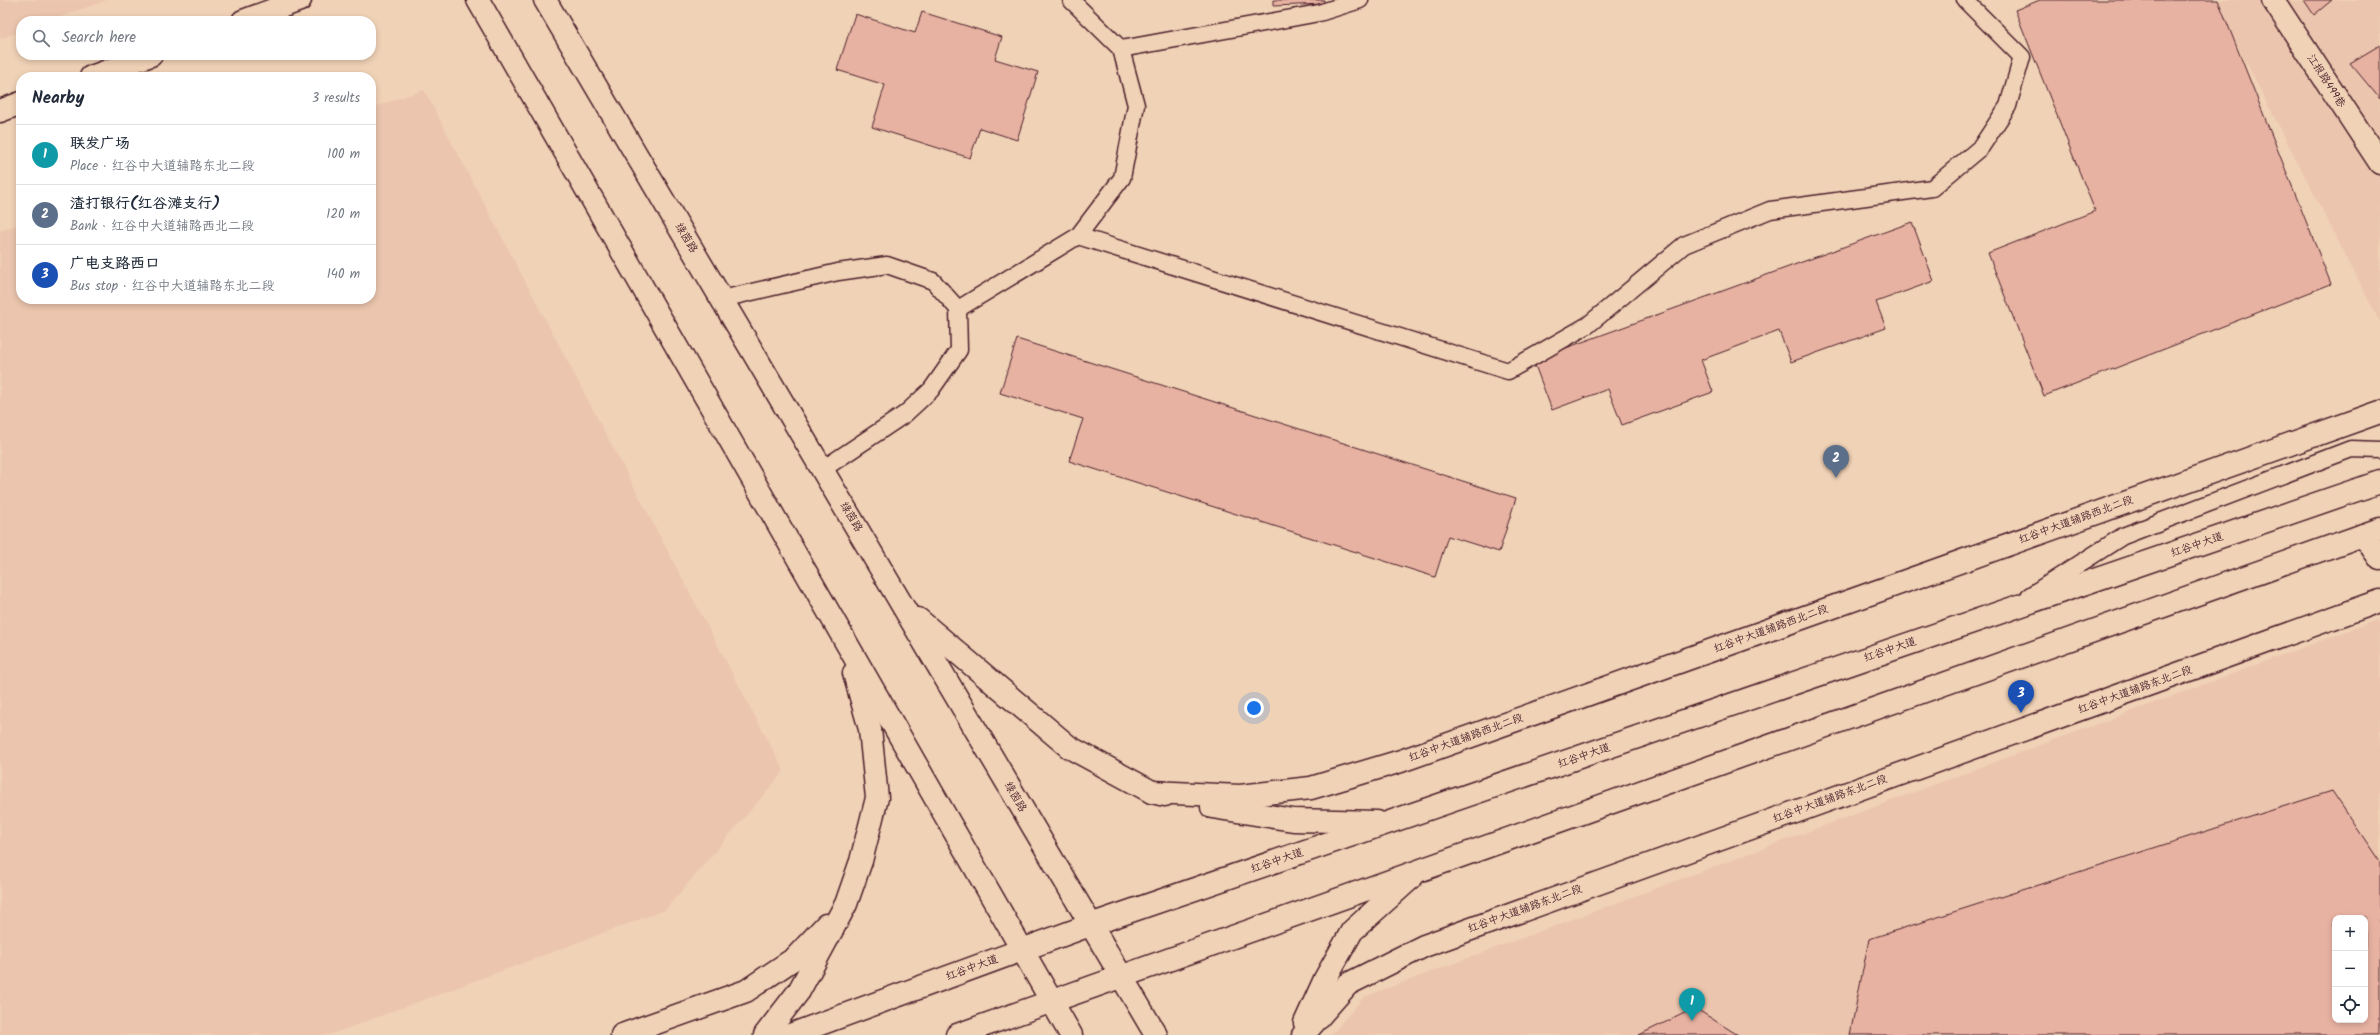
<!DOCTYPE html>
<html lang="en">
<head>
<meta charset="utf-8">
<style>
	:root { --surface:#fff; --page:#f2f2f3; --text:#1f2937; --muted:#747a83; --line:#e0e1e3; --accent:#d1495b }
	body { margin:0; font-family:Kalam,"LXGW WenKai TC",sans-serif; background:var(--page); color:var(--text) }
	.controls { position:absolute; right:12px; bottom:12px; display:grid; overflow:hidden; border-radius:8px; box-shadow:0 2px 6px #0003 }
	.controls button { width:36px; height:36px; display:grid; place-items:center; padding:0; border:0; border-bottom:1px solid var(--line); background:var(--surface); color:var(--text); font:20px sans-serif }
	.you { position:absolute; left:1254px; top:708px; width:14px; height:14px; margin:-10px; border:3px solid #fff; border-radius:50%; background:#1a73e8; box-shadow:0 0 0 6px #1a73e833 }
	.badge { display:grid; place-items:center; width:26px; height:26px; border-radius:50%; background:var(--accent); color:#fff; font-size:13px; font-weight:700 }
	.pin { position:absolute; translate:-50% -33px; filter:drop-shadow(0 1px 2px #0008) }
	.pin::after { content:''; position:absolute; top:21px; width:14px; height:12px; background:inherit; clip-path:polygon(0 0,100% 0,50% 100%) }
	.list { margin:0; padding:0; list-style:none }
	h2 { display:flex; justify-content:space-between; align-items:center; height:52px; margin:0; padding:0 16px; font-size:17px }
	h2 small { font-size:13px; font-weight:400; color:var(--muted) }
	.list li { display:grid; grid-template-columns:26px 1fr auto; gap:12px; align-items:center; box-sizing:border-box; height:60px; padding:0 16px; border-top:1px solid var(--line) }
	.list b { display:block; font-size:15px; white-space:nowrap }
	.list p { margin:0; font-size:13px; white-space:nowrap; color:var(--muted) }
	.list em { font-size:13px; font-style:normal; color:var(--muted) }
	.icon { flex:none; width:22px; height:22px; fill:none; stroke:currentColor; stroke-width:2; stroke-linecap:round; stroke-linejoin:round }
	.map { position:relative; flex:none; width:2380px; height:1035px; overflow:hidden }
	.search { position:absolute; background:var(--surface); box-shadow:0 2px 6px #0003; left:16px; top:16px; width:360px; height:44px; display:flex; align-items:center; gap:10px; box-sizing:border-box; padding:0 14px; border-radius:16px; color:var(--muted); font-size:15px }
	.panel { position:absolute; background:var(--surface); box-shadow:0 2px 6px #0003; left:16px; top:72px; width:360px; height:232px; border-radius:16px }
	.map>svg:first-child { display:block }
</style>
</head>
<body>
<div class="map">
<svg width="2380" height="1035" viewBox="0 0 2380 1035">
	<rect width="100%" height="100%" fill="#f0d2b6"/>
	<filter id="ink" filterUnits="userSpaceOnUse"><feTurbulence type="fractalNoise" baseFrequency=".025" numOctaves="2"/><feDisplacementMap in="SourceGraphic" scale="8" xChannelSelector="R" yChannelSelector="G"/><feConvolveMatrix kernelMatrix="1 2 1 2 8 2 1 2 1" color-interpolation-filters="sRGB"/></filter>
	<g filter="url(#ink)">
		<g fill="#ebc5ad" fill-rule="evenodd">
			<path d="M0 0H107L49 21H21V31L0 39Z"/>
			<path d="M2214 0H2380V322Z"/>
			<path d="M424 90 784 771 665 910 329 1035H0V231L21 224V299H371V108Z"/>
			<path d="M2377 620 2380 624V1035H1331L1364 997ZM2335 918H2365V1020H2335Z"/>
		</g>
		<g fill="#e8b2a2" stroke="#4a1f2b" fill-rule="evenodd">
			<path d="M1273 0H1324V4L1273 6Z"/>
			<path d="M2040 0H2218L2331 284 2044 396 1988 253 2095 211 2015 10Z"/>
			<path d="M2304 0H2332L2314 15Z"/>
			<path d="M922 12 1002 37 995 59 1038 72 1017 140 980 128 970 158 872 127 885 85 837 70 855 14 915 33Z"/>
			<path d="M2380 45V99L2350 63Z"/>
			<path d="M1912 222 1934 281 1876 302 1886 328 1791 362 1779 331 1701 360 1713 392 1622 425 1608 389 1552 410 1533 360Z"/>
			<path d="M1017 339 1516 498 1499 552 1448 536 1435 577 1069 461 1083 419 1000 393Z"/>
			<path d="M2332 791 2380 862V1035H1850L1869 939ZM2335 918H2365V1020H2335Z"/>
			<path d="M1695 1008 1738 1035H1639Z"/>
		</g>
		<g fill="none" stroke-linecap="round" stroke-linejoin="round">
			<g stroke="#4a1f2b" stroke-width="19">
				<g id="lane">
					<path d="M1071 0 1121 49 1319 13 1360 0"/>
					<path d="M1078 236 1508 371 1588 325 1684 245 1770 210 1932 188 1981 147 2008 106 2022 57 1965 0"/>
					<path d="M722 299 838 272 887 265 933 281 958 309 959 350 931 390 905 414 823 469"/>
					<path d="M958 309 1078 236 1122 178 1136 105 1121 49"/>
					<path d="M2029 596 2123 536 2351 449 2380 450"/>
				</g>
			</g>
			<g stroke="#4a1f2b" stroke-width="25">
				<g id="secondary">
					<path d="M478 0 1071 1035"/>
					<path d="M545 0 1156 1035"/>
					<path d="M2273 0 2380 163"/>
					<path d="M243 21 300 0"/>
					<path d="M91 77 151 55"/>
					<path d="M0 111 21 103"/>
					<path d="M2363 535 2380 559"/>
					<path d="M918 619 1069 747 1152 792 1165 795"/>
					<path d="M1152 792 1240 796 1311 788 1401 761 2380 412"/>
					<path d="M1212 807 1293 820 1377 822"/>
					<path d="M1305 1023 1325 979 1352 931 1412 877"/>
					<path d="M622 1035 746 991 795 958 826 925"/>
					<path d="M765 1035 799 991 846 904 861 861 877 798 870 729 854 673"/>
					<path d="M790 1035 1090 925 2380 482"/>
					<path d="M957 1035 2380 529"/>
					<path d="M1303 1035 1348 984 1424 946 2380 601"/>
				</g>
			</g>
			<use href="#lane" stroke="#f0d2b6" stroke-width="16"/>
			<use href="#secondary" stroke="#f0d2b6" stroke-width="22"/>
		</g>
	</g>
	<g text-anchor="middle" dominant-baseline="central" stroke-width="3" stroke-linejoin="round" paint-order="stroke">
		<g font-size="11" fill="#4a1f2b" stroke="#f0d2b6">
			<text transform="translate(2326 81) rotate(57)">江报路499巷</text>
			<text transform="translate(686 238) rotate(59)">绿茵路</text>
			<text transform="translate(851 517) rotate(59)">绿茵路</text>
			<text transform="translate(2076 520) rotate(-20)">红谷中大道辅路西北二段</text>
			<text transform="translate(2197 545) rotate(-19)">红谷中大道</text>
			<text transform="translate(1771 629) rotate(-20)">红谷中大道辅路西北二段</text>
			<text transform="translate(1890 650) rotate(-19)">红谷中大道</text>
			<text transform="translate(2135 690) rotate(-20)">红谷中大道辅路东北二段</text>
			<text transform="translate(1466 738) rotate(-20)">红谷中大道辅路西北二段</text>
			<text transform="translate(1584 756) rotate(-19)">红谷中大道</text>
			<text transform="translate(1015 797) rotate(60)">绿茵路</text>
			<text transform="translate(1830 799) rotate(-20)">红谷中大道辅路东北二段</text>
			<text transform="translate(1277 861) rotate(-19)">红谷中大道</text>
			<text transform="translate(1525 909) rotate(-20)">红谷中大道辅路东北二段</text>
			<text transform="translate(972 968) rotate(-20)">红谷中大道</text>
		</g>
	</g>
</svg>
<div class="controls">
<button>+</button>
<button>−</button>
<button><svg class="icon" aria-label="locate" viewBox="0 0 24 24"><circle cx="12" cy="12" r="6"/><path d="M12 2v4M12 18v4M2 12h4M18 12h4"/></svg></button>
</div>
<div class="you"></div>
<div class="pin badge" style="left:1692px;top:1021px;background:#0f9aa8">1</div>
<div class="pin badge" style="left:1836px;top:478px;background:#5c6f8a">2</div>
<div class="pin badge" style="left:2021px;top:713px;background:#1a4fb4">3</div>
<div class="search"><svg class="icon" aria-label="search" viewBox="0 0 24 24"><circle cx="10" cy="10" r="6"/><path d="M15 15l6 6"/></svg>Search here</div>
<section class="panel">
<h2>Nearby<small>3 results</small></h2>
<ul class="list">
<li><span class="badge" style="background:#0f9aa8">1</span><div><b>联发广场</b><p>Place · 红谷中大道辅路东北二段</p></div><em>100 m</em></li>
<li><span class="badge" style="background:#5c6f8a">2</span><div><b>渣打银行(红谷滩支行)</b><p>Bank · 红谷中大道辅路西北二段</p></div><em>120 m</em></li>
<li><span class="badge" style="background:#1a4fb4">3</span><div><b>广电支路西口</b><p>Bus stop · 红谷中大道辅路东北二段</p></div><em>140 m</em></li>
</ul>
</section>
</div>
</body>
</html>
